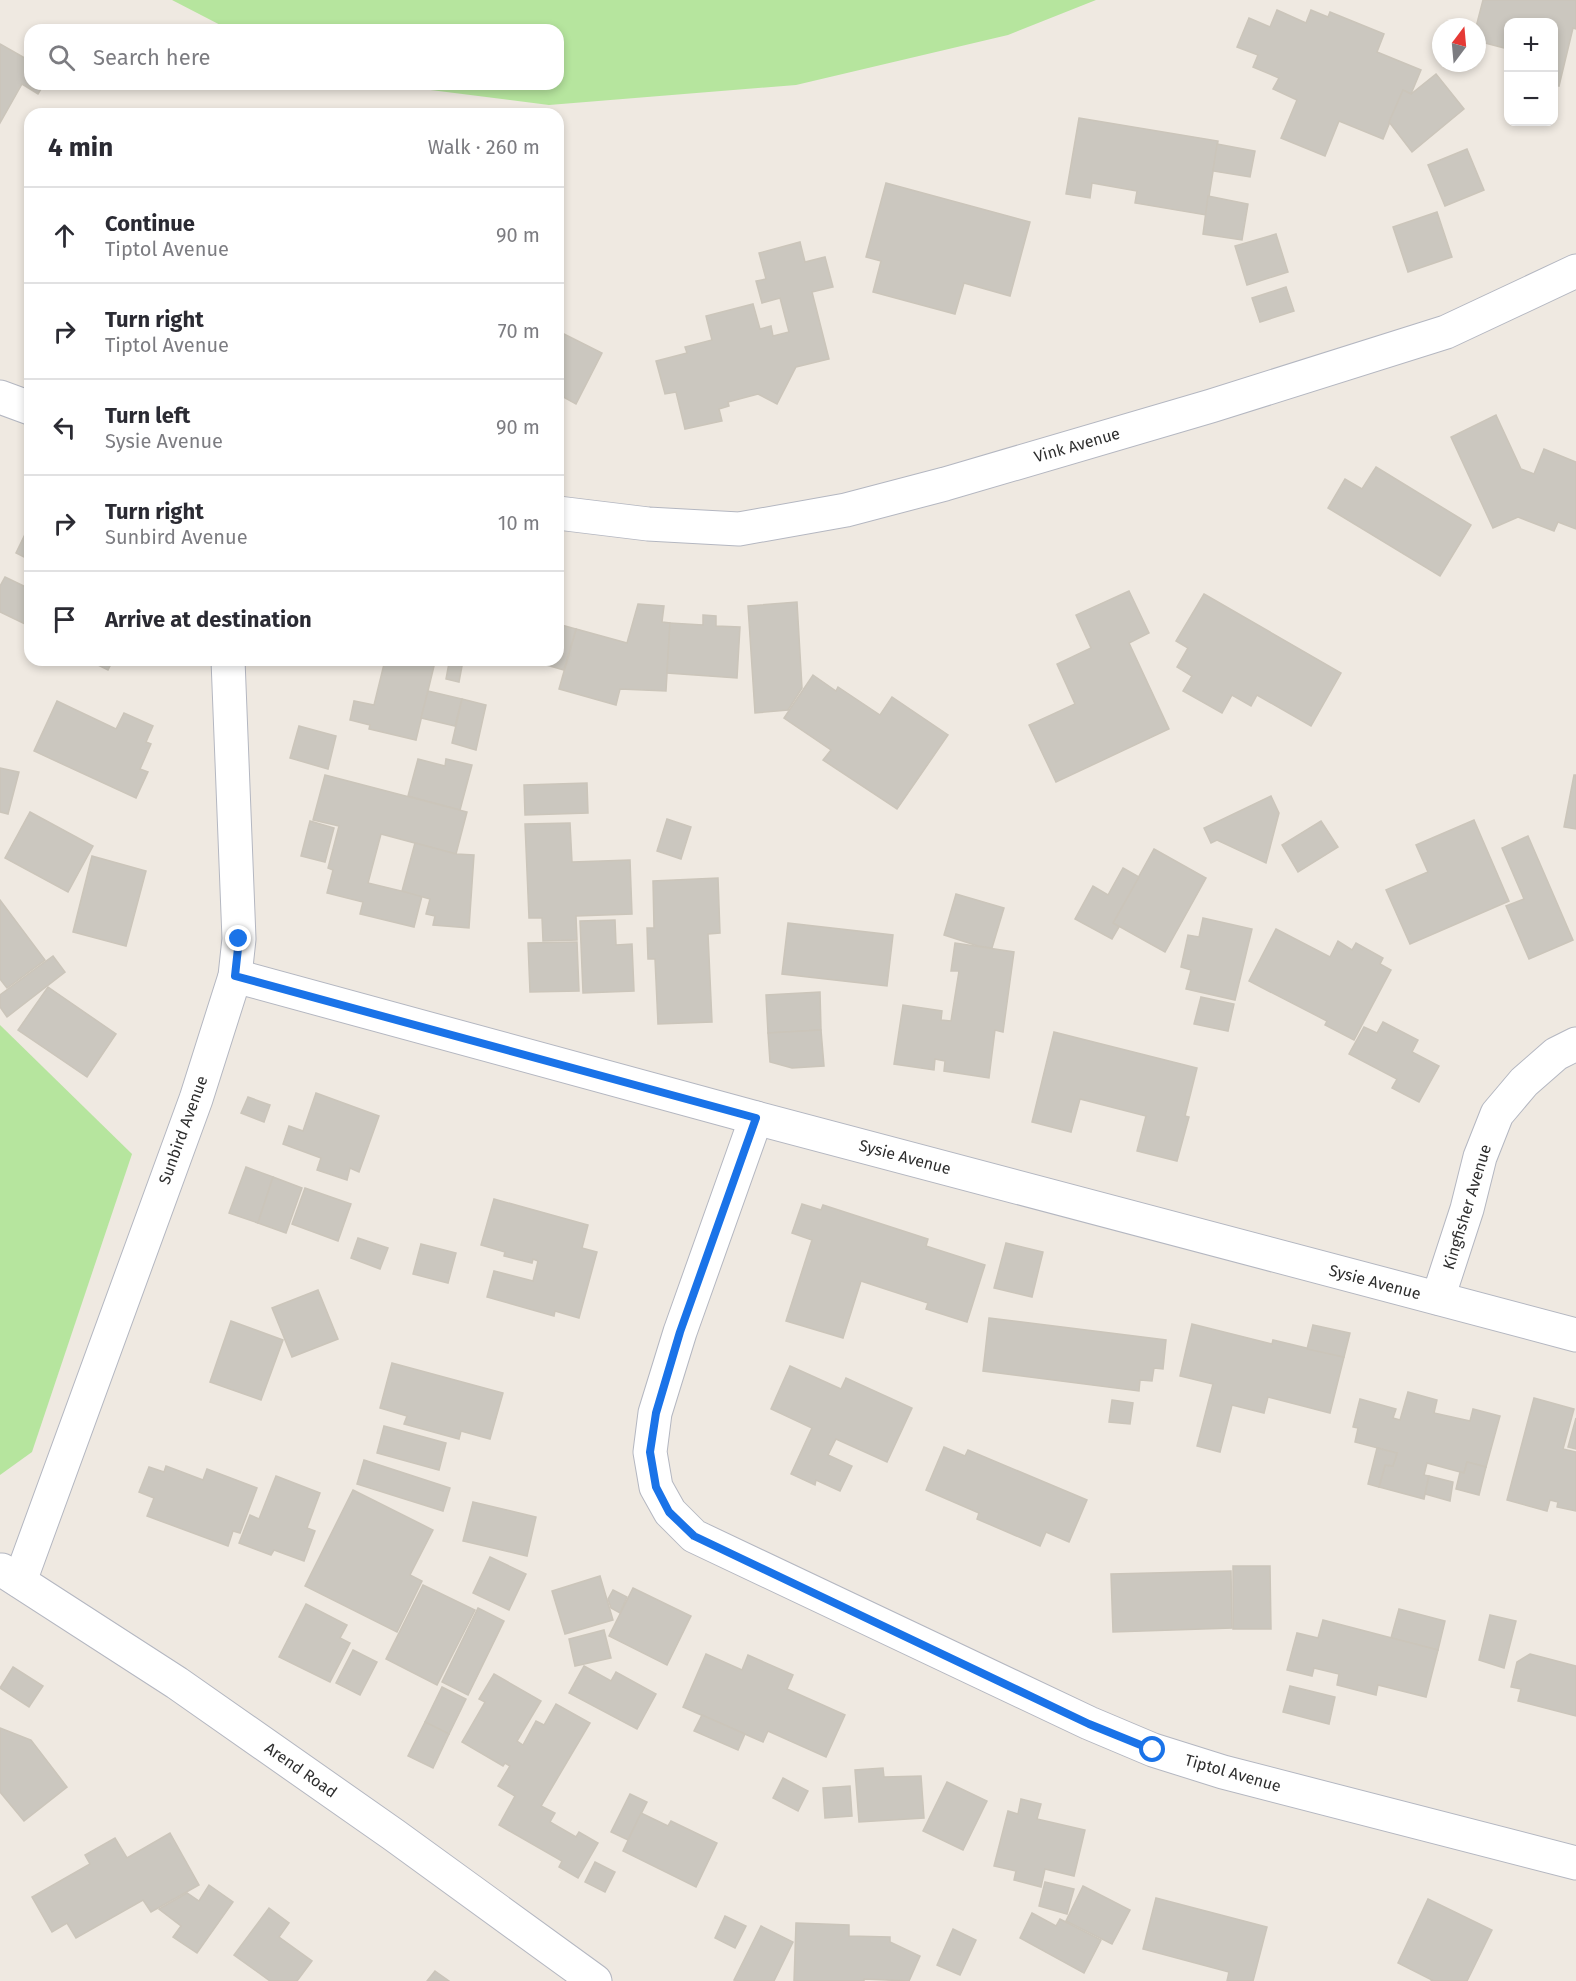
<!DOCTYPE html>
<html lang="en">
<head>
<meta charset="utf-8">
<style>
	:root { --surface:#fff; --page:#f2f2f3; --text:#2b2b33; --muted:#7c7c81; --line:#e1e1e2 }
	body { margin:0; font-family:"Fira Sans",sans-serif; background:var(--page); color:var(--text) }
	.controls { position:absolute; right:18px; top:18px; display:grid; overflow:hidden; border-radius:12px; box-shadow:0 3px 9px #0003 }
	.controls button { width:54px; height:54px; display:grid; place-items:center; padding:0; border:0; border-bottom:2px solid var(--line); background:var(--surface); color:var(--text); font:30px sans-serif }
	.compass { position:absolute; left:1432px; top:18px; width:54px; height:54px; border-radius:50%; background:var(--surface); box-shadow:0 3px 9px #0003; rotate:16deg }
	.stop { position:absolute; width:18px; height:18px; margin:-14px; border:4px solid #1a73e8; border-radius:50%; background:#fff }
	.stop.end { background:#1a73e8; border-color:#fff; box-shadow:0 2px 6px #0008 }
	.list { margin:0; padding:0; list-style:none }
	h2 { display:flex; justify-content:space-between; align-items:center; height:78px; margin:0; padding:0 24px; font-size:26px }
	h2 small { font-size:20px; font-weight:400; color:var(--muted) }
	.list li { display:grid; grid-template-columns:39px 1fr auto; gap:18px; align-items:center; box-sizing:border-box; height:96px; padding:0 24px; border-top:2px solid var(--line) }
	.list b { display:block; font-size:22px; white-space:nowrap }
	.list p { margin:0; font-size:20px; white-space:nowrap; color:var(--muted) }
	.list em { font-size:20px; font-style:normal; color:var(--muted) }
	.icon { flex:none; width:33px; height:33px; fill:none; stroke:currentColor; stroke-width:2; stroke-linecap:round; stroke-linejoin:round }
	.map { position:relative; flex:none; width:1576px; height:1981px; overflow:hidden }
	.search { position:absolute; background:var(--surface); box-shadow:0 3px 9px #0003; left:24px; top:24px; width:540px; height:66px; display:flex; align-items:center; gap:15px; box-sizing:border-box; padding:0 21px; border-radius:18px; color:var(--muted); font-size:22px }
	.panel { position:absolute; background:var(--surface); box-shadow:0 3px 9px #0003; left:24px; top:108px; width:540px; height:558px; border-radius:18px }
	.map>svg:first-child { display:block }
</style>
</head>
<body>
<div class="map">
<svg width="1576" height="1981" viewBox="0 0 1576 1981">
	<rect width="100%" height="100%" fill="#efe9e1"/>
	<g fill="#b6e59e">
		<path d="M172 0H1096L1008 35 796 85 549 105 383 84H558V30H230Z"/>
		<path d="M0 1025 132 1154 32 1452 0 1475Z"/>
	</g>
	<g fill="#cbc7bf" stroke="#cbc5ba" stroke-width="1.5">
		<path d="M1483 0H1576V29L1573 28 1559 86 1554 85V22H1508V49L1477 41 1476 27Z"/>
		<path d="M1277 10 1306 23 1311 10 1328 17 1330 12 1384 34 1377 52 1421 70 1411 94 1403 90 1383 139 1339 121 1325 156 1281 138 1297 100 1273 89 1279 78 1253 67 1258 55 1237 47 1249 18 1270 27Z"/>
		<path d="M0 44 30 61V84H44L38 94 22 84 0 123Z"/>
		<path d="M1436 74 1464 109 1412 152 1389 122 1403 90 1411 94Z"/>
		<path d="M1079 118 1218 141 1206 215 1135 203 1137 191 1092 183 1090 198 1066 194Z"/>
		<path d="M1217 144 1255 151 1250 177 1213 171Z"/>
		<path d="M1467 149 1484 190 1445 206 1428 165Z"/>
		<path d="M886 183 1030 222 1010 296 964 283 955 314 873 292 881 261 866 257Z"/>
		<path d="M1208 196 1248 204 1242 240 1203 234Z"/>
		<path d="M1437 212 1452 257 1408 272 1393 227Z"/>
		<path d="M1276 234 1288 272 1247 285 1235 246Z"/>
		<path d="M800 242 805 262 825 257 833 287 812 292 829 359 796 367 777 404 758 394 728 402 729 406 719 409 722 421 685 429 676 392 665 394 656 361 687 353 685 347 712 340 706 316 753 304 760 329 771 326 773 336 789 332 780 298 762 303 756 281 766 279 759 253Z"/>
		<path d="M1286 287 1294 311 1260 322 1252 298Z"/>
		<path d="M558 331 602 353 576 404 558 394Z"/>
		<path d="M1496 415 1521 469 1534 474 1544 449 1576 462V529L1558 522 1554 531 1518 517 1493 528 1451 437Z"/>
		<path d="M1376 467 1471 525 1440 576 1328 508 1345 479 1362 489Z"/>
		<path d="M30 524V560L16 553Z"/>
		<path d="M5 577 30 589V613L25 624 0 612V586Z"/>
		<path d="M1129 591 1149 633 1129 643 1169 729 1056 782 1029 725 1075 704 1057 664 1091 648 1076 615Z"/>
		<path d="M1204 594 1341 673 1311 726 1257 695 1251 706 1232 695 1222 713 1183 691 1192 676 1177 667 1188 648 1176 641Z"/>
		<path d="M797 602 802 688 788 710 755 713 748 606Z"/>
		<path d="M638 604 664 606 662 622 670 623 666 691 620 689 616 705 559 689 576 629 627 643Z"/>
		<path d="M703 615 716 616V626L740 627 737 678 667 673 670 623 703 625Z"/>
		<path d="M558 624 576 629 564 670 529 660H558Z"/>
		<path d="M88 660H113L108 670Z"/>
		<path d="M385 660 435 662 416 740 369 729 370 725 350 720 354 701 374 705Z"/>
		<path d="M449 663 462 666 459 682 446 679Z"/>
		<path d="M813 675 836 691 838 687 880 715 892 697 948 735 897 809 823 760 831 750 784 718Z"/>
		<path d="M428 691 462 699 455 726 421 718Z"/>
		<path d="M462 699 486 705 476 750 452 743Z"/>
		<path d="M57 701 116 729 124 713 153 726 146 742 151 744 140 769 148 772 136 798 34 751Z"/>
		<path d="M299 726 336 736 328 769 290 758Z"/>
		<path d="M418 759 445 766 446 759 472 765 460 810 408 796Z"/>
		<path d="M0 768 19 772 8 814 0 812Z"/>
		<path d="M325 775 467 812 456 854 381 834 368 883 422 896 414 927 360 914 363 902 327 893 333 870 328 868 339 826 313 820Z"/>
		<path d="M1574 775H1576V829L1564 827Z"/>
		<path d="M587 783 588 813 525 815 524 785Z"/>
		<path d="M1271 796 1279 813 1266 863 1217 840 1211 843 1204 828Z"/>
		<path d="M30 812 93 846 68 892 5 858Z"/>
		<path d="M667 819 691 827 681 859 657 851Z"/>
		<path d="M1474 820 1509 901 1410 944 1386 890 1428 872 1416 845Z"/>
		<path d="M310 821 334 828 325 862 301 856Z"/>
		<path d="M1321 821 1338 847 1298 872 1282 845Z"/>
		<path d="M570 823 572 862 630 860 632 914 576 916 577 940 543 941 542 918H529L525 824Z"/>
		<path d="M1528 836 1573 940 1529 959 1506 906 1524 899 1502 848Z"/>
		<path d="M415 843 456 854 474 855 469 928 433 925 435 916 426 914 430 899 402 891Z"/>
		<path d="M1154 849 1206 878 1165 952 1113 923Z"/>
		<path d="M92 856 146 871 126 946 73 932Z"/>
		<path d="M1123 868 1139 877 1113 923 1119 927 1112 939 1075 919 1093 886 1108 895Z"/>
		<path d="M718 878 720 933 708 934 712 1022 658 1024 655 959H648L647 928H654L653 881Z"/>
		<path d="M956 894 1004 908 992 948 978 946 944 935Z"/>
		<path d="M0 900 45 960 7 988 0 979Z"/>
		<path d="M1203 918 1252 929 1235 1000 1186 989 1191 970 1181 967 1188 935 1199 937Z"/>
		<path d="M615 920 616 945 632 944 634 991 583 993 580 921Z"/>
		<path d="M788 923 893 935 887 986 782 974Z"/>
		<path d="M1276 929 1330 957 1338 941 1352 950 1356 943 1383 958 1380 964 1391 970 1354 1040 1325 1025 1327 1021 1249 981Z"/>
		<path d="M577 942 579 991 530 992 528 943Z"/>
		<path d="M955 943 1014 952 1003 1032 995 1030 989 1078 944 1071 945 1061 935 1059 934 1070 894 1064 903 1005 942 1011 941 1020 951 1021 959 971H951Z"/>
		<path d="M53 956 65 972 7 1017 0 1007V995Z"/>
		<path d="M48 987 116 1034 87 1077 18 1030Z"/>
		<path d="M820 992 821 1030 768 1033 766 995Z"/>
		<path d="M1201 997 1234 1004 1228 1031 1194 1024Z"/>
		<path d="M1383 1022 1418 1040 1412 1052 1439 1066 1419 1102 1392 1088 1397 1079 1349 1054 1364 1027 1377 1033Z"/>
		<path d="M821 1030 824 1066 792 1068 770 1062 768 1033Z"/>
		<path d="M1054 1032 1197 1068 1185 1116 1189 1117 1177 1161 1137 1151 1146 1116 1080 1099 1071 1132 1032 1122Z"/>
		<path d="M316 1093 379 1116 359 1172 350 1168 347 1180 317 1170 321 1158 283 1144 289 1126 303 1131Z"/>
		<path d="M248 1097 270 1105 264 1122 241 1113Z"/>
		<path d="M246 1167 273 1177 258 1223 229 1213Z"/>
		<path d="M273 1177 302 1188 286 1233 258 1223Z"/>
		<path d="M305 1188 351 1204 338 1241 292 1224Z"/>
		<path d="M494 1199 588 1225 582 1248 597 1252 579 1318 555 1311 554 1316 487 1297 494 1271 533 1281 538 1261 533 1259 532 1263 504 1256 505 1252 481 1245Z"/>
		<path d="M802 1204 821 1210 823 1205 928 1239 926 1246 985 1265 967 1322 926 1309 928 1303 861 1281 843 1338 786 1321 812 1240 792 1233Z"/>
		<path d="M358 1238 388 1248 380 1269 351 1258Z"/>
		<path d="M1006 1243 1043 1252 1032 1297 994 1288Z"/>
		<path d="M421 1244 456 1253 448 1283 413 1274Z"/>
		<path d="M318 1290 338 1339 292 1357 272 1308Z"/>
		<path d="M989 1318 1166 1340 1163 1369 1154 1368 1152 1381 1140 1380 1139 1391 983 1371Z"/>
		<path d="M231 1321 283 1340 261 1400 210 1382Z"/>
		<path d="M1192 1324 1272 1344 1273 1340 1344 1357 1330 1413 1268 1397 1264 1413 1232 1405 1220 1452 1197 1446 1213 1384 1180 1376Z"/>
		<path d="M1313 1325 1350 1333 1344 1357 1307 1349Z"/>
		<path d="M392 1363 503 1393 490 1439 461 1431 459 1439 404 1424 407 1416 380 1408Z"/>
		<path d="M790 1366 841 1389 846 1378 912 1408 887 1462 836 1439 828 1455 852 1466 840 1491 816 1480 815 1485 791 1474 812 1428 771 1409Z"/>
		<path d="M1408 1392 1437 1400 1434 1413 1470 1421 1473 1409 1500 1416 1486 1467 1467 1462 1464 1473 1427 1463 1424 1475 1429 1476 1424 1499 1379 1487 1385 1465 1393 1466 1397 1453 1355 1442 1358 1428 1353 1427 1360 1399 1396 1409 1393 1418 1400 1420Z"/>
		<path d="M1534 1398 1574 1409 1563 1449 1576 1452V1511L1557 1507 1558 1502 1550 1500 1547 1511 1507 1500Z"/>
		<path d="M1112 1400 1133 1403 1130 1424 1109 1422Z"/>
		<path d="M1576 1418V1449L1568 1447Z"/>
		<path d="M384 1426 446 1443 439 1470 377 1453Z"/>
		<path d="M944 1447 965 1456 968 1450 1087 1500 1069 1542 1046 1532 1040 1546 977 1519 979 1513 926 1490Z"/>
		<path d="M1377 1448 1397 1453 1393 1466 1385 1465 1379 1487 1368 1484Z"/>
		<path d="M364 1460 450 1488 443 1511 357 1484Z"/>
		<path d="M1467 1462 1486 1467 1479 1495 1456 1489 1460 1472 1464 1473Z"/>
		<path d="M166 1466 203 1480 207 1469 257 1488 240 1533 233 1531 228 1546 147 1516 154 1498 139 1492 149 1467 164 1472Z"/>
		<path d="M276 1476 320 1493 307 1528 315 1531 304 1561 274 1550 271 1555 239 1543 250 1515 259 1519Z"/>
		<path d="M1429 1476 1453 1482 1450 1501 1425 1494Z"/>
		<path d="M353 1490 433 1530 410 1575 422 1581 397 1632 305 1586Z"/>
		<path d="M473 1502 536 1517 527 1556 463 1541Z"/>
		<path d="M490 1557 526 1574 509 1610 473 1593Z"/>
		<path d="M1233 1566H1270L1271 1629H1233Z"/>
		<path d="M1231 1571 1232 1628 1113 1632 1111 1574Z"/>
		<path d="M600 1576 613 1620 565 1634 552 1591Z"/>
		<path d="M423 1585 475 1610 437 1685 386 1659Z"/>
		<path d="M633 1588 691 1616 667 1665 609 1636Z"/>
		<path d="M613 1590 627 1597 620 1613 611 1608 608 1599Z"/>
		<path d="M306 1604 347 1625 340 1638 350 1643 330 1682 279 1657Z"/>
		<path d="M478 1608 504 1621 468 1695 442 1682Z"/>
		<path d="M1399 1609 1445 1621 1438 1650 1391 1638Z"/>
		<path d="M1490 1615 1516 1621 1504 1668 1479 1660Z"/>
		<path d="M1323 1620 1438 1650 1426 1697 1378 1685 1376 1695 1337 1685 1339 1674 1314 1668 1312 1676 1287 1670 1297 1633 1318 1638Z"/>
		<path d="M604 1630 611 1658 575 1666 569 1639Z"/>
		<path d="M353 1650 377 1662 360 1695 336 1683Z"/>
		<path d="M706 1654 742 1670 748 1655 793 1675 787 1689 845 1715 826 1757 768 1731 763 1742 683 1707Z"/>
		<path d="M1530 1654 1576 1666V1716L1518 1701 1521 1689 1511 1687 1517 1662Z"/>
		<path d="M584 1666 611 1681 616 1672 656 1694 637 1729 569 1693Z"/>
		<path d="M13 1667 43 1686 29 1707 0 1688Z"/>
		<path d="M494 1674 541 1701 517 1741 523 1745 536 1721 544 1725 556 1704 590 1723 541 1806 555 1813 550 1822 576 1837 579 1832 598 1843 578 1878 559 1867 562 1861 499 1825 515 1796 498 1786 510 1766 505 1763 503 1766 462 1742 485 1702 479 1699Z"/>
		<path d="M1290 1686 1335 1697 1329 1724 1283 1712Z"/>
		<path d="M442 1687 466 1699 449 1734 425 1722Z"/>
		<path d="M702 1715 745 1734 738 1750 694 1731Z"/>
		<path d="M425 1722 449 1734 433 1768 408 1756Z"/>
		<path d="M0 1728 31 1740 67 1787 24 1821 0 1792Z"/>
		<path d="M883 1768 884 1777 921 1776 924 1818 859 1822 855 1770Z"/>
		<path d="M783 1778 808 1791 798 1811 773 1798Z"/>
		<path d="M947 1782 987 1801 963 1850 923 1831Z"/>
		<path d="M850 1786 852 1816 825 1818 823 1788Z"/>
		<path d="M630 1794 647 1802 628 1840 611 1832Z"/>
		<path d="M1021 1799 1041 1804 1037 1819 1085 1830 1074 1876 1045 1869 1041 1887 1014 1880 1016 1871 994 1866 1008 1811 1018 1814Z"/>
		<path d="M641 1813 668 1826 671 1821 717 1843 696 1887 623 1851Z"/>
		<path d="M170 1833 199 1885 151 1912 143 1900 76 1938 67 1923 52 1932 32 1897 90 1864 85 1855 115 1838 127 1858Z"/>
		<path d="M595 1862 615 1872 605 1892 585 1882Z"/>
		<path d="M1045 1882 1074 1889 1067 1914 1039 1906Z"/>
		<path d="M209 1885 233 1902 197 1953 173 1937 181 1926 159 1909 187 1893 199 1901Z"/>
		<path d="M1083 1886 1130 1910 1112 1944 1066 1921Z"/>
		<path d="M1156 1898 1267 1927 1253 1981H1227L1229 1972 1143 1949Z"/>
		<path d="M1428 1899 1492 1930 1467 1981H1431L1432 1980 1398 1963Z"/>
		<path d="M269 1908 289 1923 279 1937 312 1961 297 1981H270L234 1955Z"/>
		<path d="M1032 1913 1056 1926 1060 1919 1101 1940 1084 1973 1020 1938Z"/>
		<path d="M725 1916 746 1926 735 1948 715 1938Z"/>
		<path d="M796 1923 849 1925V1936L890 1937V1942L920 1956 909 1981 864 1979V1981H794Z"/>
		<path d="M761 1926 793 1942 774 1981H737L734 1980Z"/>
		<path d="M953 1929 976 1940 960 1975 937 1965Z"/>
		<path d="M435 1971 449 1981H427Z"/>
	</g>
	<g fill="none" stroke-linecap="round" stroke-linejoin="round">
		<g stroke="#b4b7c1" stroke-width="35">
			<g id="street">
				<path d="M0 397 30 408"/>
				<path d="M558 513 648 524 739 529 846 510 945 484 1211 406 1446 332 1576 271"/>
				<path d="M235 976 756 1118 1576 1335"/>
				<path d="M756 1118 680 1332 655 1413 650 1452 656 1487 670 1512 694 1536 1089 1723 1153 1750 1223 1772 1576 1863"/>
				<path d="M1438 1298 1467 1209 1480 1157 1497 1114 1524 1082 1556 1054 1576 1044"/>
				<path d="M2 1570 177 1683 394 1835 595 1981"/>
				<path d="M20 1581 196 1099 235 976 239 939 228 660"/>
			</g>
		</g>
		<use href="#street" stroke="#fff" stroke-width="33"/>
	</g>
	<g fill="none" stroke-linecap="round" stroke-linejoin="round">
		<path stroke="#1a73e8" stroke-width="8" d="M239 939 235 976 756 1118 680 1332 656 1413 650 1452 656 1487 669 1512 694 1536 1089 1724 1153 1750"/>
	</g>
	<g text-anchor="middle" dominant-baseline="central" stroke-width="6" stroke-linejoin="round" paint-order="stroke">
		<g font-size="16" fill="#2e2e2e" stroke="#fff">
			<text transform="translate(1077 445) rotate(-16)">Vink Avenue</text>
			<text transform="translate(183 1130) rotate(-70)">Sunbird Avenue</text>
			<text transform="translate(905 1157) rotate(15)">Sysie Avenue</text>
			<text transform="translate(1467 1207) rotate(-73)">Kingfisher Avenue</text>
			<text transform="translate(1375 1282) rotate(15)">Sysie Avenue</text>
			<text transform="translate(301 1770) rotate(35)">Arend Road</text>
			<text transform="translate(1233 1773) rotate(16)">Tiptol Avenue</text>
		</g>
	</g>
</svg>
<div class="controls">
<button>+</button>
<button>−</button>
</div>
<svg class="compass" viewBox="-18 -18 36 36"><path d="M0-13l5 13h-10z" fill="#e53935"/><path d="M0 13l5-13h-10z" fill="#7c7c81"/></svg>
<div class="stop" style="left:1153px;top:1750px"></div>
<div class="stop end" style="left:239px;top:939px"></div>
<div class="search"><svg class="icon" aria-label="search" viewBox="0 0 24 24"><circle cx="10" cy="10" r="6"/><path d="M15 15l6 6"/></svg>Search here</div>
<section class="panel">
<h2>4 min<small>Walk · 260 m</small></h2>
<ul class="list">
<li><svg class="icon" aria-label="ahead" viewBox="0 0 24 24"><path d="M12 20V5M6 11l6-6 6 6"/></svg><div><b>Continue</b><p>Tiptol Avenue</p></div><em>90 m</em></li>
<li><svg class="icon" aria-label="right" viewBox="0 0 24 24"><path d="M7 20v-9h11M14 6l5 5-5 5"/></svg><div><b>Turn right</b><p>Tiptol Avenue</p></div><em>70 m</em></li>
<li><svg class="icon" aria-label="left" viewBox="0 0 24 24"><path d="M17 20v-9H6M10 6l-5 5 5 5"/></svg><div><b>Turn left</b><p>Sysie Avenue</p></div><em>90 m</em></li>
<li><svg class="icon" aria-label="right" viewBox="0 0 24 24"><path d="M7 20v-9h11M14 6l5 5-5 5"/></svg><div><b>Turn right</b><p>Sunbird Avenue</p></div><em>10 m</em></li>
<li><svg class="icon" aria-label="arrive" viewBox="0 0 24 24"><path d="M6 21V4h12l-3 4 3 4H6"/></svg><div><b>Arrive at destination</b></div></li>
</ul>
</section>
</div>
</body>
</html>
